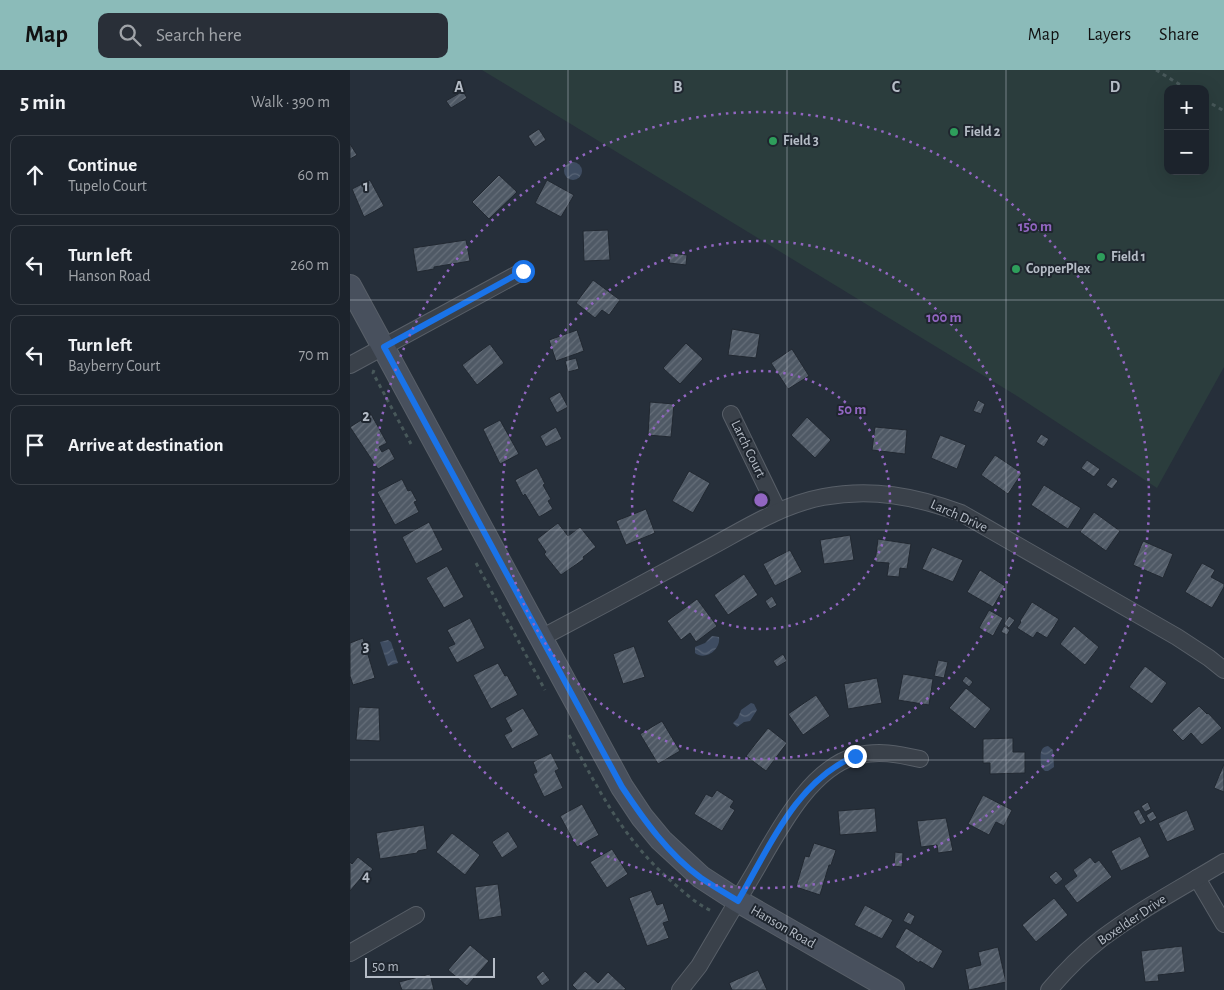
<!DOCTYPE html>
<html lang="en">
<head>
<meta charset="utf-8">
<style>
	:root { --surface:#1c232c; --page:#292f38; --text:#f1f3f6; --muted:#a0a4a9; --line:#3a4048; --accent:#8bbbb9 }
	body { margin:0; font-family:"Alegreya Sans",sans-serif; background:var(--page); color:var(--text) }
	.controls { position:absolute; right:15px; top:15px; display:grid; overflow:hidden; border-radius:10px; box-shadow:0 5px 20px #0002 }
	.controls button { width:45px; height:45px; display:grid; place-items:center; padding:0; border:0; border-bottom:1px solid var(--line); background:var(--surface); color:var(--text); font:25px sans-serif }
	.scale { position:absolute; left:15px; bottom:12px; width:130px; box-sizing:border-box; padding-left:5px; border:2px solid #b5bcc6; border-top:0; font-size:14px; line-height:18px; white-space:nowrap; color:#b5bcc6; -webkit-text-stroke:4px #1f262f; paint-order:stroke }
	.stop { position:absolute; width:15px; height:15px; margin:-11px; border:4px solid #1a73e8; border-radius:50%; background:#fff }
	.stop.end { background:#1a73e8; border-color:#fff; box-shadow:0 1px 5px #0008 }
	.list { margin:0; padding:0; list-style:none }
	h2 { display:flex; justify-content:space-between; align-items:center; height:65px; margin:0; padding:0 20px; font-size:21px }
	h2 small { font-size:16px; font-weight:400; color:var(--muted) }
	.list li { display:grid; grid-template-columns:32px 1fr auto; gap:15px; align-items:center; box-sizing:border-box; height:80px; margin:0 10px 10px; padding:0 10px; border:1px solid var(--line); border-radius:10px }
	.list b { display:block; font-size:19px; white-space:nowrap }
	.list p { margin:0; font-size:16px; white-space:nowrap; color:var(--muted) }
	.list em { font-size:16px; font-style:normal; color:var(--muted) }
	.icon { flex:none; width:28px; height:28px; fill:none; stroke:currentColor; stroke-width:2; stroke-linecap:round; stroke-linejoin:round }
	.map { position:relative; flex:none; width:874px; height:920px; overflow:hidden }
	header { display:flex; align-items:center; gap:30px; box-sizing:border-box; height:70px; padding:0 25px; background:var(--accent); color:#111 }
	header strong { font-size:24px }
	nav { display:flex; gap:28px; margin-inline-start:auto; font-size:18px }
	.search { width:350px; height:45px; background:var(--page); display:flex; align-items:center; gap:12px; box-sizing:border-box; padding:0 18px; border-radius:10px; color:var(--muted); font-size:19px }
	main { display:flex }
	aside { flex:1; background:var(--surface) }
	.map>svg:first-child { display:block }
</style>
</head>
<body>
<header>
<strong>Map</strong>
<div class="search"><svg class="icon" aria-label="search" viewBox="0 0 24 24"><circle cx="10" cy="10" r="6"/><path d="M15 15l6 6"/></svg>Search here</div>
<nav><a>Map</a><a>Layers</a><a>Share</a></nav>
</header>
<main>
<aside>
<h2>5 min<small>Walk · 390 m</small></h2>
<ul class="list">
<li><svg class="icon" aria-label="ahead" viewBox="0 0 24 24"><path d="M12 20V5M6 11l6-6 6 6"/></svg><div><b>Continue</b><p>Tupelo Court</p></div><em>60 m</em></li>
<li><svg class="icon" aria-label="left" viewBox="0 0 24 24"><path d="M17 20v-9H6M10 6l-5 5 5 5"/></svg><div><b>Turn left</b><p>Hanson Road</p></div><em>260 m</em></li>
<li><svg class="icon" aria-label="left" viewBox="0 0 24 24"><path d="M17 20v-9H6M10 6l-5 5 5 5"/></svg><div><b>Turn left</b><p>Bayberry Court</p></div><em>70 m</em></li>
<li><svg class="icon" aria-label="arrive" viewBox="0 0 24 24"><path d="M6 21V4h12l-3 4 3 4H6"/></svg><div><b>Arrive at destination</b></div></li>
</ul>
</aside>
<div class="map">
<svg width="874" height="920" viewBox="0 0 874 920">
	<defs>
		<pattern id="water-waves" width="16" height="10" patternUnits="userSpaceOnUse" patternTransform="scale(1.25)"><rect width="16" height="10" fill="#3e4c61"/><path d="M0 5q4-4 8 0t8 0" fill="none" stroke="#586476"/></pattern>
		<pattern id="building-hatch" width="6" height="6" patternUnits="userSpaceOnUse" patternTransform="scale(1.25)"><rect width="6" height="6" fill="#4f5965"/><path d="M-1 1l2-2M0 6l6-6M5 7l2-2" fill="none" stroke="#666f7a"/></pattern>
	</defs>
	<rect width="100%" height="100%" fill="#262f3a"/>
	<path fill="#2b3d3d" fill-rule="evenodd" d="M132 0H874V297L807 418 667 326ZM818 19H855V101H818Z"/>
	<g fill="url(#water-waves)">
		<circle cx="223" cy="101" r="9"/>
		<path d="M362 566 369 567C371 580 355 591 345 583V577L355 573Z"/>
		<path d="M38 570 41 572 48 593 38 596 30 572Z"/>
		<path d="M401 633 404 634 407 640 400 651 394 652 387 657 383 653 388 648 391 640Z"/>
		<path d="M698 676 703 680 704 697 698 701H695L691 697C691 689 688 677 698 676Z"/>
	</g>
	<g fill="url(#building-hatch)" stroke="#212831">
		<path d="M113 21 117 28 101 38 96 31Z"/>
		<path d="M189 59 196 70 185 77 178 66Z"/>
		<path d="M0 74 7 85 0 89Z"/>
		<path d="M149 105 167 122 139 149 122 132Z"/>
		<path d="M20 110 34 136 14 147 2 119Z"/>
		<path d="M197 110 224 125 211 147 185 133Z"/>
		<path d="M258 160 260 190 234 191 233 161Z"/>
		<path d="M116 170 120 191 84 197V199L67 202 63 178Z"/>
		<path d="M320 183 337 185 336 195 319 193Z"/>
		<path d="M243 210 270 230 259 245 252 240 245 248 226 233Z"/>
		<path d="M382 259 410 264 406 288 378 285Z"/>
		<path d="M227 260 234 281 206 291 199 270Z"/>
		<path d="M336 273 353 289 330 314 313 298Z"/>
		<path d="M140 274 154 293 127 315 112 295Z"/>
		<path d="M442 279 459 306 438 319 421 293Z"/>
		<path d="M226 288 229 299 218 302 215 291Z"/>
		<path d="M210 322 218 337 207 343 199 328Z"/>
		<path d="M628 330 635 334 631 344 623 341Z"/>
		<path d="M300 332 324 334 321 367 298 365Z"/>
		<path d="M21 344 37 373 29 377 32 382 39 378 45 389 28 399 0 357Z"/>
		<path d="M457 347 481 370 465 388 441 365Z"/>
		<path d="M150 350 169 384 150 394 133 359Z"/>
		<path d="M206 357 212 369 196 377 190 366Z"/>
		<path d="M525 357 557 360 555 384 522 380Z"/>
		<path d="M691 364 699 369 694 377 686 372Z"/>
		<path d="M590 365 616 375 607 399 581 388Z"/>
		<path d="M645 385 672 403 658 424 631 405Z"/>
		<path d="M737 390 750 399 744 407 731 398Z"/>
		<path d="M187 398 195 414 193 415 201 429 198 431 203 439 189 447 175 424 173 426 165 410Z"/>
		<path d="M339 401 360 413 343 443 322 431Z"/>
		<path d="M763 407 768 411 762 419 756 415Z"/>
		<path d="M52 409 58 421 61 420 67 431 64 432 69 442 45 455 27 422Z"/>
		<path d="M694 415 731 438 718 459 681 435Z"/>
		<path d="M296 439 305 463 276 475 266 451Z"/>
		<path d="M744 442 770 461 756 481 730 462Z"/>
		<path d="M79 452 93 480 66 494 52 467Z"/>
		<path d="M208 453 218 466 230 457 246 477 233 487 234 489 211 505 194 484 196 482 187 469Z"/>
		<path d="M500 465 504 490 474 494 470 470Z"/>
		<path d="M528 469 561 474 557 499 550 498 549 507 537 506 539 493 525 492Z"/>
		<path d="M793 471 823 484 813 508 783 495Z"/>
		<path d="M582 477 613 490 603 512 572 499Z"/>
		<path d="M440 480 452 502 425 516 413 494Z"/>
		<path d="M852 493 865 500 861 507 874 514V517L862 538 835 522Z"/>
		<path d="M97 496 114 527 94 538 76 508Z"/>
		<path d="M630 500 655 516 643 537 617 522Z"/>
		<path d="M394 504 408 525 378 545 364 525Z"/>
		<path d="M422 526 427 535 420 539 415 531Z"/>
		<path d="M347 529 367 556 346 572 340 563 331 570 317 551Z"/>
		<path d="M682 532 709 549 697 568 687 562 683 568 667 558 671 552 670 551Z"/>
		<path d="M639 540 653 548 643 566 629 558Z"/>
		<path d="M659 546 665 550 659 558 654 554Z"/>
		<path d="M120 548 135 578 107 593 98 577 105 574 97 560Z"/>
		<path d="M654 556 660 560 657 565 651 562Z"/>
		<path d="M724 556 749 577 735 595 710 574Z"/>
		<path d="M13 568 25 608 3 615 0 606V573Z"/>
		<path d="M284 576 295 607 273 614 263 584Z"/>
		<path d="M433 584 437 591 427 597 423 591Z"/>
		<path d="M588 590 598 592 594 608 584 606Z"/>
		<path d="M148 593 155 606 157 605 168 625 141 639 123 605Z"/>
		<path d="M795 596 817 613 802 634 779 617Z"/>
		<path d="M553 604 583 609 579 635 548 630Z"/>
		<path d="M616 606 623 612 619 617 612 611Z"/>
		<path d="M527 608 532 633 498 639 494 614Z"/>
		<path d="M616 618 641 639 625 659 599 638Z"/>
		<path d="M466 625 480 646 453 665 438 644Z"/>
		<path d="M849 636 857 644 858 643 872 658 852 675 841 663 833 671 822 660Z"/>
		<path d="M9 637 29 638 30 671 6 670Z"/>
		<path d="M173 638 189 665 162 679 154 665 162 661 155 648Z"/>
		<path d="M312 651 330 681 308 694 290 664Z"/>
		<path d="M418 658 437 673 416 701 396 686Z"/>
		<path d="M663 668V682H675V703L640 704V693H633V669Z"/>
		<path d="M201 683 209 699 205 701 213 718 194 727 183 704 187 702 183 692Z"/>
		<path d="M874 694V722L864 718Z"/>
		<path d="M367 720 384 731 380 737 385 740 372 761 344 744 356 724 362 727Z"/>
		<path d="M633 725 662 740 654 756 646 752 639 765 618 754Z"/>
		<path d="M798 732 801 739 795 742 791 736Z"/>
		<path d="M232 734 249 765 227 777 210 746Z"/>
		<path d="M525 738 527 762 490 765 488 741Z"/>
		<path d="M789 739 796 752 790 755 783 742Z"/>
		<path d="M837 740 845 760 817 772 808 753Z"/>
		<path d="M803 741 807 748 800 752 796 745Z"/>
		<path d="M596 748 603 781 588 783 587 775 571 777 567 751Z"/>
		<path d="M74 755 77 779 68 781 67 783 30 789 26 763Z"/>
		<path d="M158 761 168 777 152 788 142 772Z"/>
		<path d="M102 763 130 785 115 805 86 782Z"/>
		<path d="M790 766 800 787 771 801 761 781Z"/>
		<path d="M464 773 486 780 481 795H479L470 825 446 817 455 786 459 787Z"/>
		<path d="M262 779 278 804 257 818 240 792Z"/>
		<path d="M545 782 553 783 552 797 544 796Z"/>
		<path d="M8 787 23 799 13 810 11 808 0 821V792L2 794Z"/>
		<path d="M740 787 745 793 749 790 762 807 727 833 714 816 727 806 723 800Z"/>
		<path d="M706 801 713 809 706 815 699 807Z"/>
		<path d="M148 814 152 846 129 850 125 817Z"/>
		<path d="M301 820 307 835 313 833 319 851 313 853 319 868 297 876 279 828Z"/>
		<path d="M704 828 718 845 686 872 672 855Z"/>
		<path d="M515 835 543 850 532 869 504 855Z"/>
		<path d="M558 842 565 846 561 855 553 851Z"/>
		<path d="M556 858 593 881 583 899 570 891 569 893 545 877Z"/>
		<path d="M120 875 139 891 117 916 98 900Z"/>
		<path d="M832 876 835 902 808 905 809 911 795 912 791 881Z"/>
		<path d="M648 877 656 912 619 920 615 899 631 895 628 882Z"/>
		<path d="M408 900 417 920H382L379 913Z"/>
		<path d="M193 901 200 910 192 916 186 907Z"/>
		<path d="M235 901 248 913 258 902 276 919 274 920H227L222 915Z"/>
		<path d="M80 904 84 920H52L49 912Z"/>
	</g>
	<g fill="none" stroke-linecap="round" stroke-linejoin="round">
		<g stroke="#585f68" stroke-width="18">
			<g id="street">
				<path d="M0 295 173 201"/>
				<path d="M381 344 428 441"/>
				<path d="M191 568C246 539 300 510 355 480 393 460 430 435 473 427 522 418 564 426 611 443L827 567 859 588 874 600"/>
				<path d="M847 808 874 854"/>
				<path d="M0 883 66 845"/>
				<path d="M330 920 349 896C366 867 384 837 401 808 425 768 457 699 506 686 528 680 548 684 570 689"/>
				<path d="M699 920C714 902 732 884 751 869 789 840 833 817 874 792"/>
			</g>
		</g>
		<g stroke="#585f68" stroke-width="24">
			<path id="secondary" d="M0 216 272 717 292 747 311 770 351 807 388 831 543 920"/>
		</g>
		<g stroke="#48585a" stroke-width="3" stroke-dasharray="4 4" stroke-linecap="butt">
			<path d="M806 0 837 19"/>
			<path d="M855 30 874 41"/>
			<path d="M24 300 23 303 61 374"/>
			<path d="M126 493 195 620"/>
			<path d="M219 665C250 723 276 774 328 817 338 826 350 836 362 841"/>
		</g>
		<use href="#street" stroke="#3a414a" stroke-width="16"/>
		<use href="#secondary" stroke="#48505d" stroke-width="22"/>
	</g>
	<g fill="none" stroke-linecap="round" stroke-linejoin="round">
		<path stroke="#1a73e8" stroke-width="6" d="M173 201 34 277 272 717C294 750 318 784 351 808 363 816 375 823 388 831 419 778 445 712 505 686"/>
	</g>
	<path fill="none" stroke="#b5bcc6" stroke-width="1" stroke-opacity="0.55" d="M218 0V920M437 0V920M656 0V920M0 230H874M0 460H874M0 690H874"/>
	<g fill="none" stroke="#9266c2" stroke-width="2.5" stroke-dasharray="2.5 5">
		<circle cx="411" cy="430" r="129"/>
		<circle cx="411" cy="430" r="259"/>
		<circle cx="411" cy="430" r="388"/>
	</g>
	<g fill="#2e9e5b" stroke="#1f262f" stroke-width="2">
		<circle cx="604" cy="62" r="5"/>
		<circle cx="423" cy="71" r="5"/>
		<circle cx="751" cy="187" r="5"/>
		<circle cx="666" cy="199" r="5"/>
	</g>
	<g text-anchor="middle" dominant-baseline="central" stroke-width="4" stroke-linejoin="round" paint-order="stroke">
		<g font-size="14" font-weight="bold" fill="#b5bcc6" stroke="#1f262f" text-anchor="start">
			<text x="614" y="62">Field 2</text>
			<text x="433" y="71">Field 3</text>
			<text x="761" y="187">Field 1</text>
			<text x="676" y="199">CopperPlex</text>
		</g>
		<g font-size="14" fill="#b5bcc6" stroke="#1f262f">
			<text transform="translate(398 379) rotate(64)">Larch Court</text>
			<text transform="translate(609 446) rotate(24)">Larch Drive</text>
			<text transform="translate(782 850) rotate(-34)">Boxelder Drive</text>
			<text transform="translate(433 857) rotate(30)">Hanson Road</text>
		</g>
	</g>
	<g font-size="16" text-anchor="middle" font-weight="bold" fill="#b5bcc6" stroke="#1f262f" stroke-width="4" stroke-linejoin="round" paint-order="stroke">
		<text x="109" y="22">A</text>
		<text x="328" y="22">B</text>
		<text x="546" y="22">C</text>
		<text x="765" y="22">D</text>
		<text x="16" y="121">1</text>
		<text x="16" y="351">2</text>
		<text x="16" y="581">3</text>
		<text x="16" y="811">4</text>
	</g>
	<circle cx="411" cy="430" r="8" fill="#9266c2" stroke="#1f262f" stroke-width="2.5"/>
	<g font-size="15" text-anchor="middle" font-weight="bold" fill="#9266c2" stroke="#1f262f" stroke-width="4" stroke-linejoin="round" paint-order="stroke">
		<text x="685" y="161">150 m</text>
		<text x="594" y="252">100 m</text>
		<text x="502" y="344">50 m</text>
	</g>
</svg>
<div class="controls">
<button>+</button>
<button>−</button>
</div>
<div class="scale">50 m</div>
<div class="stop" style="left:173px;top:201px"></div>
<div class="stop end" style="left:505px;top:686px"></div>
</div>
</main>
</body>
</html>
